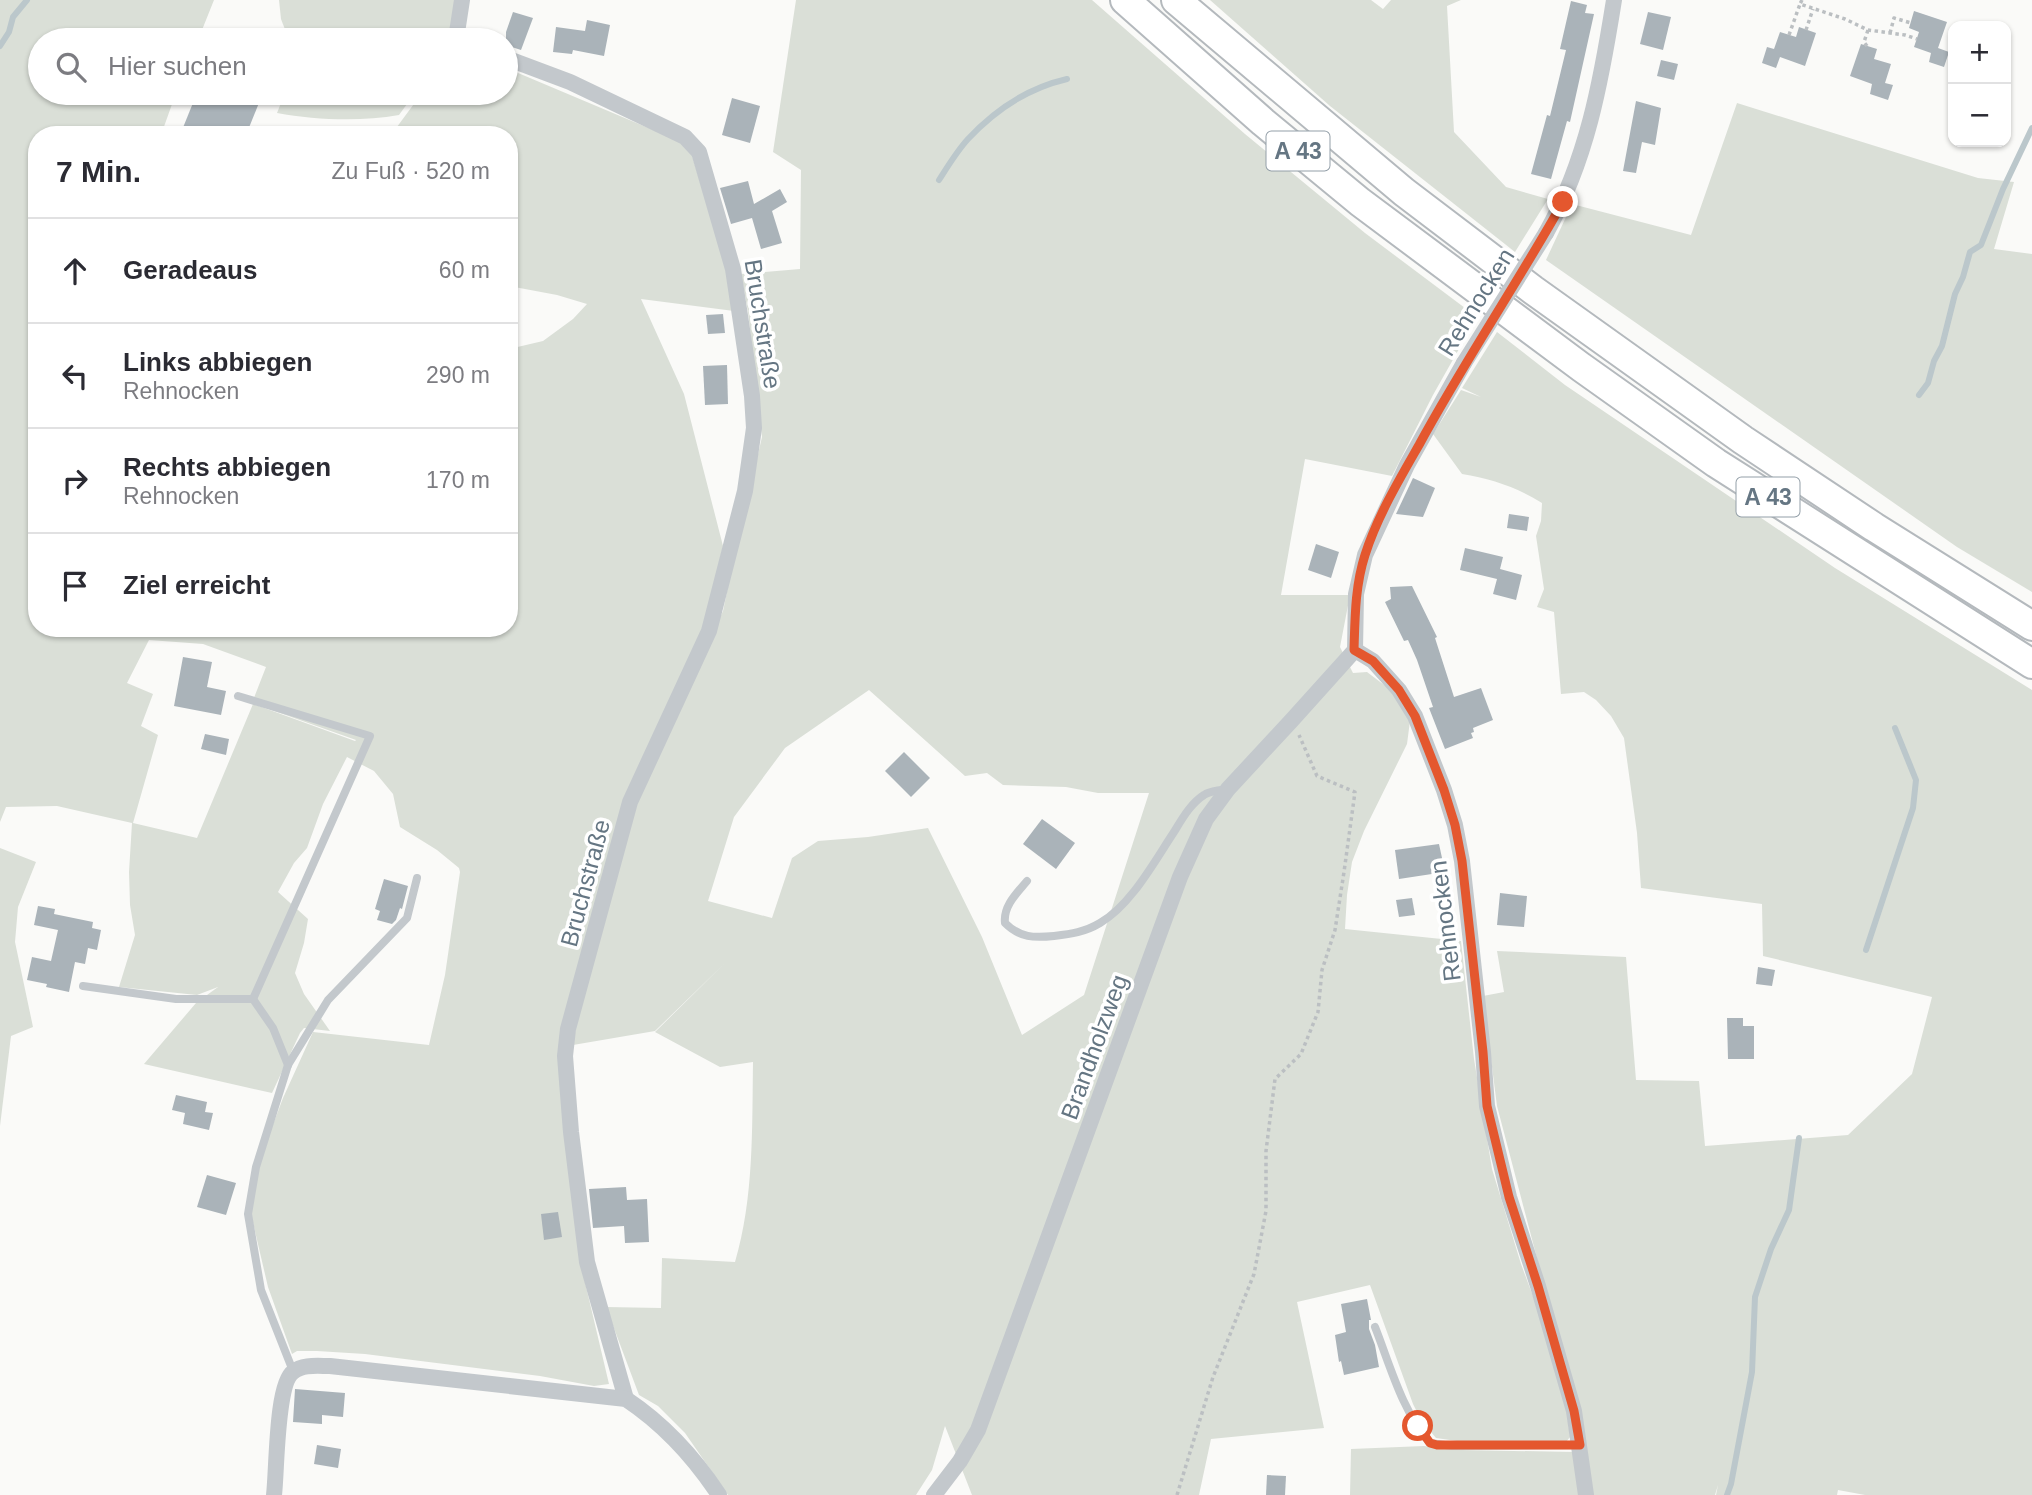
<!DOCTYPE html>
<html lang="de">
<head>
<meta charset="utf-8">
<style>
	:root { --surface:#fff; --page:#f2f2f3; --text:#2b2b33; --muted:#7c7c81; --line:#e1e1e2 }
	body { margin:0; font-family:Arial,sans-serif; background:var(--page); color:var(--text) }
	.controls { position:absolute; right:21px; top:21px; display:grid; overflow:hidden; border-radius:14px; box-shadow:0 2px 5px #0004 }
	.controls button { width:63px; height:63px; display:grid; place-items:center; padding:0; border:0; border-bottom:2px solid var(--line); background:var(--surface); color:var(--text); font:35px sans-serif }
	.stop { position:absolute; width:21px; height:21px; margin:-16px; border:5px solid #e4572e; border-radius:50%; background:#fff }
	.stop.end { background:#e4572e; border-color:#fff; box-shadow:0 2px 7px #0008 }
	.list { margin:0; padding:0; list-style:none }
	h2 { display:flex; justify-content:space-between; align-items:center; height:91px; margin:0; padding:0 28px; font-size:30px }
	h2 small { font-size:23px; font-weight:400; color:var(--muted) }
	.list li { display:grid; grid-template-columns:46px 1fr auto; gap:21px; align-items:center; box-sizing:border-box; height:105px; padding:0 28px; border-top:2px solid var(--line) }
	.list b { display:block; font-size:26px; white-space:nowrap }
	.list p { margin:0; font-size:23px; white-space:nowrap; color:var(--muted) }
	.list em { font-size:23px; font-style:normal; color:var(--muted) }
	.icon { flex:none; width:38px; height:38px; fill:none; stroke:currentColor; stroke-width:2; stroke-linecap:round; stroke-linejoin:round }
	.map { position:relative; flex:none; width:2032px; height:1495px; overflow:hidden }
	.search { position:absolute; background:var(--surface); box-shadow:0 2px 5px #0004; left:28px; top:28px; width:490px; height:77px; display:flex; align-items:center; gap:18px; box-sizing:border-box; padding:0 24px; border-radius:38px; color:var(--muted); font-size:26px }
	.panel { position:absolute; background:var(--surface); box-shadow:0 2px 5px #0004; left:28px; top:126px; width:490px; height:511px; border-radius:28px }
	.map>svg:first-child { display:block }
</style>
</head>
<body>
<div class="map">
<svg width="2032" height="1495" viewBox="0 0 2032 1495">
	<rect width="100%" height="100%" fill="#fafaf8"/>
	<g fill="#dadfd7" fill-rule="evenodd">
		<path d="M0 0H214L198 40H40V93H176L161 135H37V628H509V349L543 341 573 319 587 304 557 295 509 286V135H391L422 93H506V68L677 140 690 149 731 284 734 311 641 299 684 394 723 546 705 623 624 802 561 1033 580 1261 609 1384 594 1386 540 1376 365 1354 317 1351H297L292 1354 268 1287 251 1214 257 1167 283 1098 313 1032 429 1045 445 975 460 872 459 868 437 850 400 827 393 794 374 771 347 757 323 804 307 848 294 863 278 892 308 919 304 943 295 973 304 994 330 1031 304 1028 300 1033 272 1093 144 1064 196 1003 218 987 197 995 119 987 135 935 130 905 129 872 132 823 57 806 6 807 0 822ZM149 640 203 644 266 667 252 703 356 740 355 741 253 704 197 838 133 823 158 735 141 726 153 694 127 683Z"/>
		<path d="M279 0H455L450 40H289L281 19Z"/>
		<path d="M796 0H1092L1245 134 1365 233 1477 317 1433 395 1392 476 1305 459 1281 595H1350L1340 647 1353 673 1367 672 1396 694 1410 721 1407 744 1364 831 1352 862 1347 895 1345 929 1461 941 1474 1059 1492 1169 1521 1264 1544 1326 1565 1398 1570 1437 1566 1442H1464L1436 1438 1421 1420 1413 1404 1370 1285 1297 1302 1324 1428 1211 1439 1199 1495H972L945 1426 932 1470 916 1495H728L685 1433 658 1406 639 1395 606 1307 661 1308 662 1258 735 1262C754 1198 752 1129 753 1062L720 1067 655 1032 726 962 655 1031 573 1045 581 996 640 786 723 611 736 548 762 437 748 312 741 274 800 269 801 170 773 152ZM869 690 965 776 987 773 1003 785 1066 787 1098 793H1149L1084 995 1022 1035 982 937 928 828 868 837 818 841 792 858 772 918 708 901 734 817 785 748Z"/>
		<path d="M1210 0H1371L1383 9 1391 0H1461L1447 6 1454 132 1506 187 1548 199 1515 252 1330 106Z"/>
		<path d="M285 93H415L399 115C360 122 316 120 277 113Z"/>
		<path d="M1737 103 1978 178 2014 182 1994 249 2032 254V592L1957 547 1546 260 1572 204 1691 235Z"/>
		<path d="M1497 332 1565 385 1835 568 2032 690V1495H1865L1838 1490 1837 1495H1716L1718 1485 1715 1495H1593L1544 1285 1497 1106 1483 996 1504 992 1497 951 1626 957 1636 1080 1699 1081 1705 1146 1848 1135 1912 1074 1932 997 1763 956 1762 904 1641 888 1637 833 1624 738 1611 716 1596 700 1584 692 1561 694 1554 612 1537 607 1544 589 1536 536 1541 521 1542 503C1517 487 1491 479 1462 474L1433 434 1461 390 1481 397 1462 388Z"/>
		<path d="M0 848 36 862 18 907 15 942 33 1027 11 1036 0 1126Z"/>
		<path d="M1424 1446 1461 1450 1576 1452 1581 1495H1350L1351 1449Z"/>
	</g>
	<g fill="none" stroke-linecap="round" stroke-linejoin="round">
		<g stroke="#bbc7cb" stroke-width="6">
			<path d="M0 46 9 32 13 17 27 0"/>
			<path d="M939 180C948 166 957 151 968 139 995 110 1028 88 1067 79"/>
			<path d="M1919 395 1928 383 1934 361 1942 346 1955 294 1963 277 1970 252 1981 245 2003 189 2032 128"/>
			<path d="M1866 950 1913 808 1916 780 1895 728"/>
			<path d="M1727 1495 1731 1484 1752 1372 1755 1297 1771 1249 1789 1210 1799 1138"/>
		</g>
	</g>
	<g fill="#aab3b9">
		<path d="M1571 1 1587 5 1585 13 1594 14 1570 122 1567 121 1551 179 1531 174 1547 115 1550 116 1566 50 1560 49Z"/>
		<path d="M1914 11 1947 22 1938 48 1949 52 1944 67 1929 62 1931 53 1914 47 1919 32 1909 28Z"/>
		<path d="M513 12 533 18 521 50 506 45V32Z"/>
		<path d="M1648 12 1671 17 1663 50 1640 44Z"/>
		<path d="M587 20 610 25 604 56 573 50 572 54 553 52 556 27 585 31Z"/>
		<path d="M1799 27 1816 33 1805 66 1780 57 1776 68 1762 63 1767 47 1774 49 1780 32 1796 37Z"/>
		<path d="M1861 44 1877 49 1874 59 1891 64 1885 83 1893 85 1888 100 1870 94 1872 84 1850 76Z"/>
		<path d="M1661 60 1678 64 1674 80 1657 76Z"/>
		<path d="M197 93H263L246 135H180Z"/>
		<path d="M732 98 760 106 750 143 722 135Z"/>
		<path d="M1636 101 1661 108 1655 145 1642 142 1636 173 1623 171Z"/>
		<path d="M748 181 754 204 780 189 787 202 772 211 782 243 761 249 752 218 731 224 720 188Z"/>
		<path d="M723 314 725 333 708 334 706 315Z"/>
		<path d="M727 365 728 404 705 405 703 366Z"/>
		<path d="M1413 478 1435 488 1423 517 1396 514Z"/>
		<path d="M1509 514 1529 517 1527 531 1507 528Z"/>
		<path d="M1316 544 1339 552 1331 578 1308 570Z"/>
		<path d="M1465 548 1503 557 1500 569 1522 575 1516 600 1493 594 1497 579 1460 570Z"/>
		<path d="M1412 586 1437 637 1435 638 1454 697 1481 688 1493 720 1473 728 1474 732 1471 733 1473 738 1445 749 1429 708 1433 707 1417 660 1408 640 1404 641 1385 602 1391 599 1390 587Z"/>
		<path d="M183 657 212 662 207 687 226 691 221 715 174 706Z"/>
		<path d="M205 734 229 739 226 755 201 749Z"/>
		<path d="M904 752 930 778 911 797 885 771Z"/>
		<path d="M1042 819 1075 843 1056 869 1023 844Z"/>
		<path d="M1439 844 1445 872 1399 879 1395 850Z"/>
		<path d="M384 879 408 886 402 909 400 908 396 920 392 924 377 920 380 911 375 909Z"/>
		<path d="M1500 893 1527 896 1524 927 1497 925Z"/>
		<path d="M1412 898 1415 915 1399 917 1396 900Z"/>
		<path d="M38 906 55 909 54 914 93 922 92 928 101 930 97 950 88 948 85 964 75 962 69 992 46 987 47 984 27 980 32 957 51 961 58 930 34 925Z"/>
		<path d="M1758 967 1775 970 1772 986 1756 984Z"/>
		<path d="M1727 1018H1743V1026H1754V1059H1728Z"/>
		<path d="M176 1095 207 1102 205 1112 213 1113 209 1130 183 1124 185 1113 172 1110Z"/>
		<path d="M207 1175 236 1183 226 1215 197 1207Z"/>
		<path d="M626 1187 627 1200 647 1199 649 1242 625 1243 624 1226 593 1228 589 1189Z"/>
		<path d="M558 1212 562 1237 544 1240 541 1214Z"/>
		<path d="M1367 1299 1371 1320H1369V1329L1375 1345 1379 1367 1344 1375 1341 1361 1339 1362 1335 1335 1346 1332 1341 1304Z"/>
		<path d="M295 1389 345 1393 343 1417 322 1415V1424L293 1422Z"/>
		<path d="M317 1445 341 1449 338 1468 314 1464Z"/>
		<path d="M1267 1475 1286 1476 1285 1495H1266Z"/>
	</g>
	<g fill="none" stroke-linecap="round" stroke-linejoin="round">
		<g stroke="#b4b9bd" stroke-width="32">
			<g id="motorway">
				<path d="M1125 0 1263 122 1360 202 1581 367 1716 463 2032 664"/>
				<path d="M1176 0 1404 192 1533 290 1743 440 1874 527 2032 626"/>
			</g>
		</g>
		<g stroke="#bbbfc2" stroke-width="3.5" stroke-dasharray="3.5 3.5" stroke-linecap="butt">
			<path d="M1802 0 1800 4 1845 19 1868 30 1905 35 1917 39"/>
			<path d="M1806 30 1813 9"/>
			<path d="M1890 33 1894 18 1911 23"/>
			<path d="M1789 35 1800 4"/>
			<path d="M1867 46 1864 42 1868 30"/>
			<path d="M1177 1495 1213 1377 1254 1274 1266 1211V1151L1275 1079 1301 1054 1318 1012 1322 970 1335 930 1344 872 1355 792 1317 776 1299 735"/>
		</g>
		<g stroke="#c3c8cc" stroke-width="8">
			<path d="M238 696 370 736 253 999"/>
			<path d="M1027 881C1017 893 1003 906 1005 923 1020 938 1034 938 1054 936 1071 934 1085 932 1100 923 1131 905 1154 862 1174 832 1182 819 1191 803 1204 795 1210 791 1218 791 1225 789"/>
			<path d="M83 986 176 999H253L273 1028 288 1065"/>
			<path d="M1375 1327C1390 1365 1402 1411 1430 1443L1452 1446 1580 1445"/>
			<path d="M293 1371 261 1290 248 1214 256 1167 288 1065 328 1000 407 918 417 878"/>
		</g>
		<g stroke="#c3c8cc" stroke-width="16">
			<path d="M459 40 456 39 462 0"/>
			<path d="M506 58 570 82 685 137 699 152 733 269 752 396 754 428 745 491 709 631 630 802 568 1029 565 1056 571 1132 587 1262 626 1399"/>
			<path d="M1546 233C1587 160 1601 82 1614 0"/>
			<path d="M1355 650 1373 661 1399 690 1415 716 1444 790 1455 825 1462 861 1483 1052 1487 1106 1509 1197 1538 1286 1574 1411 1586 1495"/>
			<path d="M1355 650 1356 594 1365 555 1407 465 1464 363"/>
			<path d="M274 1495C277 1471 276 1384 293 1372 303 1364 317 1366 330 1366L626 1399C665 1425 694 1457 719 1495"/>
			<path d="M934 1495 960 1461 978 1430 1180 877 1206 819 1228 789 1292 720 1355 650"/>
		</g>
		<use href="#motorway" stroke="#fff" stroke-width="28"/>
		<path stroke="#c3c8cc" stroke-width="16" d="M1464 363 1546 233"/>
	</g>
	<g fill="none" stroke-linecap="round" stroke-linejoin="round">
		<path stroke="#e4572e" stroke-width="9" d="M1418 1426 1430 1443 1437 1445H1580L1574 1411 1538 1286 1509 1197 1487 1106 1483 1052 1462 861 1455 825 1444 790 1415 716 1399 690 1373 661 1354 650C1355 618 1355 586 1365 555 1377 517 1399 480 1419 445 1464 362 1517 284 1563 202"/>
	</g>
	<g text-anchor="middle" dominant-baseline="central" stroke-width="7" stroke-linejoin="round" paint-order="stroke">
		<g fill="#fff" stroke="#939fa8" stroke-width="2">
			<rect x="1266.5" y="131.5" width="63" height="39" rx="5"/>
			<rect x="1736.5" y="477.5" width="63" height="39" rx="5"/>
		</g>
		<g font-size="23" font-weight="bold" fill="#657683">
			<text x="1298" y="151">A 43</text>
			<text x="1768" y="497">A 43</text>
		</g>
		<g font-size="24" fill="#657683" stroke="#fff">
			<text transform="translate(1476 302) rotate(-58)">Rehnocken</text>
			<text transform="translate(763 324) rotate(81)">Bruchstraße</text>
			<text transform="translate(585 883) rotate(-75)">Bruchstraße</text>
			<text transform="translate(1445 921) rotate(-97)">Rehnocken</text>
			<text transform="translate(1094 1047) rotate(-70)">Brandholzweg</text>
		</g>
	</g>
</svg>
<div class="controls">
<button>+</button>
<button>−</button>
</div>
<div class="stop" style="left:1418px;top:1426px"></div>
<div class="stop end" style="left:1563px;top:202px"></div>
<div class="search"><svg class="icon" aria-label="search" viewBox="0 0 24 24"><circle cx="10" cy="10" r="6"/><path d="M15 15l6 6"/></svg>Hier suchen</div>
<section class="panel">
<h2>7 Min.<small>Zu Fuß · 520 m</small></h2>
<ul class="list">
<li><svg class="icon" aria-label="ahead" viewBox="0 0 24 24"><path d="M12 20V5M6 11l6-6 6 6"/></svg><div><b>Geradeaus</b></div><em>60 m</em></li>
<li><svg class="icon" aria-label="left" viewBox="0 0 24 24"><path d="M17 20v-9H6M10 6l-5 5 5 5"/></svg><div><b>Links abbiegen</b><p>Rehnocken</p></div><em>290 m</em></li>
<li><svg class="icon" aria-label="right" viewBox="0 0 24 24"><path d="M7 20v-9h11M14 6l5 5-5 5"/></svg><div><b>Rechts abbiegen</b><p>Rehnocken</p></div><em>170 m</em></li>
<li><svg class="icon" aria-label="arrive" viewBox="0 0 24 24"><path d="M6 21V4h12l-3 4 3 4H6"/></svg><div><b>Ziel erreicht</b></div></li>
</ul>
</section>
</div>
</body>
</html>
